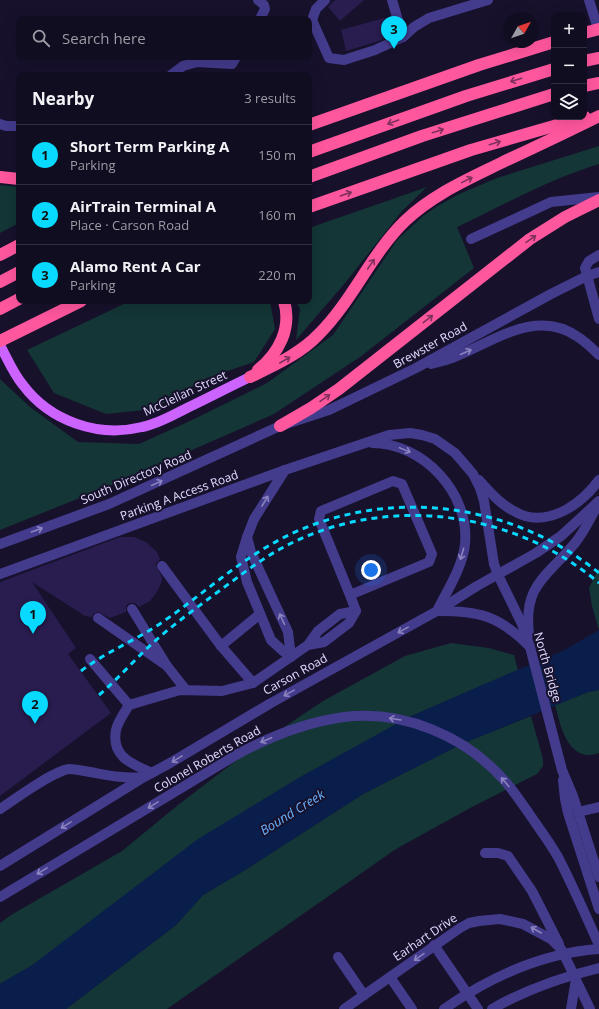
<!DOCTYPE html>
<html lang="en">
<head>
<meta charset="utf-8">
<style>
	:root { --surface:#110d21; --page:#1e1b2e; --text:#f1f3f6; --muted:#9c9ca5; --line:#302d3f; --accent:#08d9ff }
	body { margin:0; font-family:"Open Sans",sans-serif; background:var(--page); color:var(--text) }
	.controls { position:absolute; right:12px; top:12px; display:grid; overflow:hidden; border-radius:8px; box-shadow:0 4px 16px #0002 }
	.controls button { width:36px; height:36px; display:grid; place-items:center; padding:0; border:0; border-bottom:1px solid var(--line); background:var(--surface); color:var(--text); font:20px sans-serif }
	.compass { position:absolute; left:503px; top:12px; width:36px; height:36px; border-radius:50%; background:var(--surface); box-shadow:0 4px 16px #0002; rotate:50deg }
	.you { position:absolute; left:371px; top:570px; width:14px; height:14px; margin:-10px; border:3px solid #fff; border-radius:50%; background:#1a73e8; box-shadow:0 0 0 6px #1a73e833 }
	.badge { display:grid; place-items:center; width:26px; height:26px; border-radius:50%; background:var(--accent); color:#111; font-size:13px; font-weight:700 }
	.pin { position:absolute; translate:-50% -33px; filter:drop-shadow(0 1px 2px #0008) }
	.pin::after { content:''; position:absolute; top:21px; width:14px; height:12px; background:inherit; clip-path:polygon(0 0,100% 0,50% 100%) }
	.list { margin:0; padding:0; list-style:none }
	h2 { display:flex; justify-content:space-between; align-items:center; height:52px; margin:0; padding:0 16px; font-size:17px }
	h2 small { font-size:13px; font-weight:400; color:var(--muted) }
	.list li { display:grid; grid-template-columns:26px 1fr auto; gap:12px; align-items:center; box-sizing:border-box; height:60px; padding:0 16px; border-top:1px solid var(--line) }
	.list b { display:block; font-size:15px; white-space:nowrap }
	.list p { margin:0; font-size:13px; white-space:nowrap; color:var(--muted) }
	.list em { font-size:13px; font-style:normal; color:var(--muted) }
	.icon { flex:none; width:22px; height:22px; fill:none; stroke:currentColor; stroke-width:2; stroke-linecap:round; stroke-linejoin:round }
	.map { position:relative; flex:none; width:599px; height:1009px; overflow:hidden }
	.search { position:absolute; background:var(--surface); box-shadow:0 4px 16px #0002; left:16px; top:16px; width:296px; height:44px; display:flex; align-items:center; gap:10px; box-sizing:border-box; padding:0 14px; border-radius:8px; color:var(--muted); font-size:15px }
	.panel { position:absolute; background:var(--surface); box-shadow:0 4px 16px #0002; left:16px; top:72px; width:296px; height:232px; border-radius:8px }
	.map>svg:first-child { display:block }
</style>
</head>
<body>
<div class="map">
<svg width="599" height="1009" viewBox="0 0 599 1009">
	<rect width="100%" height="100%" fill="#17112c"/>
	<g fill="#143636">
		<path d="M599 146V164C550 179 503 205 457 227L474 268 360 357 274 414 112 485 0 530V379L30 407 78 442 139 444 190 421 267 383 333 335 397 240 423 216 436 207 457 195 497 178Z"/>
		<path d="M0 185 19 187V223L0 233Z"/>
		<path d="M427 187 402 211 345 283 296 340 300 309 296 301H309V228Z"/>
		<path d="M130 301H270L275 329 254 362 207 378 154 409 106 414 54 393 27 350Z"/>
		<path d="M599 568V630L592 606 589 588Z"/>
		<path d="M451 643 489 648 514 655 518 670 407 718 31 966 0 984V923L11 915 122 851 178 805 250 750 323 701 405 656Z"/>
		<path d="M599 690V753C595 754 590 756 586 755 565 751 560 723 555 705L588 692Z"/>
		<path d="M531 716 543 759V766L537 774 472 807 396 849 167 1009H66L176 925 203 895 245 870 363 794 461 744Z"/>
	</g>
	<path fill="#0a1e4c" d="M599 630V690L588 692 462 744 363 794 245 870 203 895 176 925 66 1009H0V984L31 966 198 839 300 777 407 718 482 685 563 651Z"/>
	<g fill="#291c4e">
		<path d="M335 0H364L340 21 328 7Z"/>
		<path d="M384 18 389 37 376 42 346 51 341 30Z"/>
		<path d="M120 537H134L146 542 157 552 160 560 156 563V566L162 577V581L157 592 150 601 139 607 135 603H129L126 606V612L110 618 98 612 93 614 92 617 85 616 32 582 76 648 68 654 111 713 0 796V582Z"/>
	</g>
	<g fill="none" stroke-linecap="round" stroke-linejoin="round">
		<g stroke="#433b8c" stroke-width="10">
			<path d="M258 0 264 5 265 9 260 19"/>
			<path d="M325 0 316 9 312 20 329 58 344 60 375 50 403 37 414 27 429 18 488 0"/>
			<path d="M392 0 403 37"/>
			<path d="M589 0 598 29"/>
			<path d="M171 75 183 66 197 62 232 64 236 57"/>
			<path d="M0 124 6 126H19"/>
			<path d="M471 239 551 202 599 197"/>
			<path d="M599 255 589 261 585 268 599 319"/>
			<path d="M431 364C438 362 445 361 452 358 492 343 536 307 578 337 586 342 593 349 599 355"/>
			<path d="M372 443C423 443 470 493 465 544 463 566 447 591 437 611"/>
			<path d="M285 470 254 519 247 537 251 552 288 632 291 657"/>
			<path d="M479 480C492 495 506 510 525 516 554 524 583 502 599 480"/>
			<path d="M247 537 241 557 247 582 271 640 283 651 291 657"/>
			<path d="M0 544 109 504 280 426 329 410 416 368 551 294 587 276 599 272"/>
			<path d="M162 566 221 646 253 683"/>
			<path d="M0 574 285 470 389 435 410 433 422 435 435 439 455 453 473 474 480 488 484 501 494 564 498 575 522 624 530 647 562 770 573 796 599 877"/>
			<path d="M350 595 429 562 432 554 402 484 393 481 321 511 319 519 350 595 356 611"/>
			<path d="M438 611C478 611 498 615 528 645"/>
			<path d="M98 618 167 666 132 609"/>
			<path d="M529 634C523 584 548 576 575 543 584 532 590 519 597 506"/>
			<path d="M221 646 260 614"/>
			<path d="M90 659 129 705"/>
			<path d="M167 666 186 690"/>
			<path d="M152 773C132 764 111 757 116 730 118 721 125 712 129 705L180 690 222 691 253 683 308 645 324 642 349 623 356 611 340 614 318 631 308 645"/>
			<path d="M563 780 565 799 568 813 599 909"/>
			<path d="M0 809C15 799 53 771 69 769 76 769 83 771 90 772 107 775 124 779 142 777"/>
			<path d="M578 812 599 807"/>
			<path d="M485 853H498L508 856 532 891 559 944"/>
			<path d="M0 866 144 777 170 763 271 703 437 611 477 586 536 553 561 536 599 501"/>
			<path d="M0 897 236 755C269 737 307 722 344 717 404 710 465 736 504 780 513 790 520 801 528 812 538 827 549 841 558 857 573 886 586 916 599 945"/>
			<path d="M434 945 478 1009"/>
			<path d="M338 957 364 995"/>
			<path d="M390 977 412 1009"/>
			<path d="M576 980 590 1009"/>
			<path d="M344 1009 460 928 469 923 479 921 500 919 523 924 551 939 561 949 576 979 571 1009"/>
		</g>
		<path stroke="#cd63ff" stroke-width="10" d="M0 345C7 358 13 373 23 385 50 421 98 438 142 427 158 424 173 415 187 408 208 398 229 387 250 377"/>
		<g stroke="#ff579e" stroke-width="12">
			<path d="M584 33 599 29"/>
			<path d="M584 61 599 58"/>
			<path d="M584 86 599 83"/>
			<path d="M309 125 479 65 554 42"/>
			<path d="M309 152 466 96 554 69"/>
			<path d="M0 177 19 179"/>
			<path d="M309 177 422 136 554 94"/>
			<path d="M309 207 471 150 585 117"/>
			<path d="M0 255 19 245"/>
			<path d="M0 282 19 272"/>
			<path d="M0 309 19 299"/>
			<path d="M0 341 81 301"/>
			<path d="M258 370C279 353 292 328 284 301"/>
			<path d="M250 377C275 365 300 354 319 334 353 300 371 254 405 221 433 194 469 179 503 162 535 147 567 132 599 116"/>
			<path d="M280 426 311 408 339 389 530 239 565 217 599 200"/>
		</g>
		<g stroke="#08d9ff" stroke-width="3" stroke-dasharray="6 5" stroke-linecap="butt">
			<path d="M81 671C107 651 137 640 164 621 200 596 232 567 270 545 373 485 507 498 599 573"/>
			<path d="M99 695C119 678 136 658 155 641 174 624 195 609 215 594 237 578 258 561 282 548 337 518 403 509 464 520 514 529 560 550 599 583"/>
		</g>
		<g stroke="#433b8c" stroke-width="10">
			<path d="M444 1009C490 977 542 953 599 949"/>
			<path d="M492 1009C525 990 562 977 599 968"/>
		</g>
	</g>
	<defs><path id="oneway-shaft" d="M-6 0H5M1.5-3L5.5 0L1.5 3" fill="none" stroke-width="1.6" stroke-linecap="round" stroke-linejoin="round"/></defs>
	<g stroke="#7f305f">
		<use href="#oneway-shaft" transform="translate(516 80) rotate(163)"/>
		<use href="#oneway-shaft" transform="translate(393 122) rotate(160)"/>
		<use href="#oneway-shaft" transform="translate(438 131) rotate(-18)"/>
		<use href="#oneway-shaft" transform="translate(495 143) rotate(-17)"/>
		<use href="#oneway-shaft" transform="translate(467 180) rotate(-26)"/>
		<use href="#oneway-shaft" transform="translate(346 194) rotate(-19)"/>
		<use href="#oneway-shaft" transform="translate(531 239) rotate(-35)"/>
		<use href="#oneway-shaft" transform="translate(371 264) rotate(-56)"/>
		<use href="#oneway-shaft" transform="translate(428 319) rotate(-38)"/>
		<use href="#oneway-shaft" transform="translate(285 360) rotate(-30)"/>
		<use href="#oneway-shaft" transform="translate(325 398) rotate(-35)"/>
	</g>
	<g stroke="#8b83c0">
		<use href="#oneway-shaft" transform="translate(466 352) rotate(-24)"/>
		<use href="#oneway-shaft" transform="translate(405 450) rotate(22)"/>
		<use href="#oneway-shaft" transform="translate(157 483) rotate(-25)"/>
		<use href="#oneway-shaft" transform="translate(265 501) rotate(-59)"/>
		<use href="#oneway-shaft" transform="translate(37 530) rotate(-20)"/>
		<use href="#oneway-shaft" transform="translate(462 554) rotate(106)"/>
		<use href="#oneway-shaft" transform="translate(282 619) rotate(-115)"/>
		<use href="#oneway-shaft" transform="translate(403 630) rotate(151)"/>
		<use href="#oneway-shaft" transform="translate(289 693) rotate(151)"/>
		<use href="#oneway-shaft" transform="translate(395 719) rotate(-171)"/>
		<use href="#oneway-shaft" transform="translate(266 740) rotate(157)"/>
		<use href="#oneway-shaft" transform="translate(177 759) rotate(149)"/>
		<use href="#oneway-shaft" transform="translate(505 782) rotate(-131)"/>
		<use href="#oneway-shaft" transform="translate(153 805) rotate(149)"/>
		<use href="#oneway-shaft" transform="translate(66 825) rotate(148)"/>
		<use href="#oneway-shaft" transform="translate(42 871) rotate(149)"/>
		<use href="#oneway-shaft" transform="translate(536 930) rotate(-150)"/>
		<use href="#oneway-shaft" transform="translate(419 957) rotate(145)"/>
	</g>
	<g text-anchor="middle" dominant-baseline="central" stroke-width="4" stroke-linejoin="round" paint-order="stroke">
		<g font-size="12" fill="#e2dcff" stroke="#17112c">
			<text transform="translate(430 345) rotate(-29)">Brewster Road</text>
			<text transform="translate(185 393) rotate(-25)">McClellan Street</text>
			<text transform="translate(136 477) rotate(-23)">South Directory Road</text>
			<text transform="translate(179 495) rotate(-20)">Parking A Access Road</text>
			<text transform="translate(548 667) rotate(74)">North Bridge</text>
			<text transform="translate(295 674) rotate(-29)">Carson Road</text>
			<text transform="translate(207 759) rotate(-30)">Colonel Roberts Road</text>
			<text transform="translate(425 937) rotate(-34)">Earhart Drive</text>
		</g>
		<g font-size="13" font-style="italic" fill="#6ab2ff" stroke="#17112c">
			<text transform="translate(292 812) rotate(-32)">Bound Creek</text>
		</g>
	</g>
</svg>
<div class="controls">
<button>+</button>
<button>−</button>
<button><svg class="icon" aria-label="layers" viewBox="0 0 24 24"><path d="M12 4l9 5-9 5-9-5zM3 14l9 5 9-5"/></svg></button>
</div>
<svg class="compass" viewBox="-18 -18 36 36"><path d="M0-13l5 13h-10z" fill="#e53935"/><path d="M0 13l5-13h-10z" fill="#9c9ca5"/></svg>
<div class="you"></div>
<div class="pin badge" style="left:33px;top:634px">1</div>
<div class="pin badge" style="left:35px;top:724px">2</div>
<div class="pin badge" style="left:394px;top:49px">3</div>
<div class="search"><svg class="icon" aria-label="search" viewBox="0 0 24 24"><circle cx="10" cy="10" r="6"/><path d="M15 15l6 6"/></svg>Search here</div>
<section class="panel">
<h2>Nearby<small>3 results</small></h2>
<ul class="list">
<li><span class="badge">1</span><div><b>Short Term Parking A</b><p>Parking</p></div><em>150 m</em></li>
<li><span class="badge">2</span><div><b>AirTrain Terminal A</b><p>Place · Carson Road</p></div><em>160 m</em></li>
<li><span class="badge">3</span><div><b>Alamo Rent A Car</b><p>Parking</p></div><em>220 m</em></li>
</ul>
</section>
</div>
</body>
</html>
